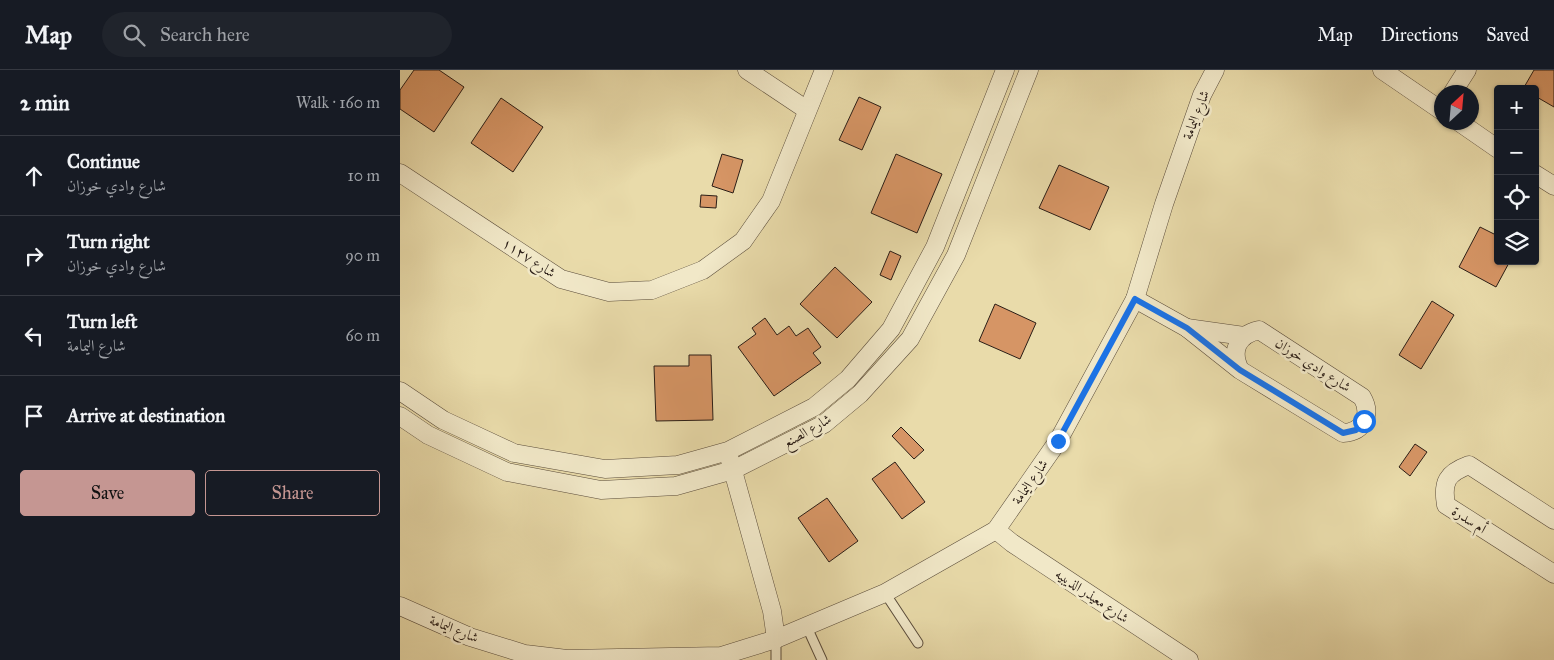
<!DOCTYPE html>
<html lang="en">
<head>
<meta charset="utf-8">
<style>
	:root { --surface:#171b24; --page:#20242c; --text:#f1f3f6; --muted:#9ea1a6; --line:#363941; --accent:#c59692 }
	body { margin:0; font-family:"IM FELL Great Primer",Amiri,serif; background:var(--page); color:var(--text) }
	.controls { position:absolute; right:15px; top:15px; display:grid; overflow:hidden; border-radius:5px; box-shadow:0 1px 4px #0004 }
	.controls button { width:45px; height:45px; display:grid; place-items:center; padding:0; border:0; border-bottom:1px solid var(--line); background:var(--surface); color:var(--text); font:25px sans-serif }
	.compass { position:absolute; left:1034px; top:15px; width:45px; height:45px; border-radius:50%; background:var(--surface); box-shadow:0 1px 4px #0004; rotate:26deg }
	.stop { position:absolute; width:15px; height:15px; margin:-11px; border:4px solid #1a73e8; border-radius:50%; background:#fff }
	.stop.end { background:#1a73e8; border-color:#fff; box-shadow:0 1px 5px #0008 }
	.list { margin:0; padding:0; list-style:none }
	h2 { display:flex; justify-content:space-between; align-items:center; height:65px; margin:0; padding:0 20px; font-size:21px }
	h2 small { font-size:16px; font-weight:400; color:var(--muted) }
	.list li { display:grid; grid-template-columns:32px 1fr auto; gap:15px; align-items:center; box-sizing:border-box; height:80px; padding:0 20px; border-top:1px solid var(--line) }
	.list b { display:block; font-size:19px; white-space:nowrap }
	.list p { margin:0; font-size:16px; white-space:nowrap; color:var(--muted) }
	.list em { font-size:16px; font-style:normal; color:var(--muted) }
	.actions { display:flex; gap:10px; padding:15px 20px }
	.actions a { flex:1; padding:11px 0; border:1px solid var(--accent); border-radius:5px; text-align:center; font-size:18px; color:var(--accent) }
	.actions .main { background:var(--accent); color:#111 }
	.icon { flex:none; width:28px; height:28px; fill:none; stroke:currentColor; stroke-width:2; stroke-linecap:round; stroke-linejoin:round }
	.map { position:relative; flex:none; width:1154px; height:590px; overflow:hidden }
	header { display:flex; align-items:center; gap:30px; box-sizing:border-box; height:70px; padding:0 25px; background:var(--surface); border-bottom:1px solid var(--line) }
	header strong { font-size:24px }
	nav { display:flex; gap:28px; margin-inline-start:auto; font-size:18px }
	.search { width:350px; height:45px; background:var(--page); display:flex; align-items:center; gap:12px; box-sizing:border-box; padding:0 18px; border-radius:28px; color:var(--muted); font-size:19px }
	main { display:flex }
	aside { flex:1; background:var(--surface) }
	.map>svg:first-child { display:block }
</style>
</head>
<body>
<header>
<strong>Map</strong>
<div class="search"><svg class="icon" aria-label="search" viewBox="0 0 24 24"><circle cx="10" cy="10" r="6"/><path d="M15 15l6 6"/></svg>Search here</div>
<nav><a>Map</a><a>Directions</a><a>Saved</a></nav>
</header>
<main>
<aside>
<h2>2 min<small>Walk · 160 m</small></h2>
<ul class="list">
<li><svg class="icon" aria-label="ahead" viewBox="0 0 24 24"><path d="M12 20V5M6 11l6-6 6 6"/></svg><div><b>Continue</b><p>شارع وادي خوزان</p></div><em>10 m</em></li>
<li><svg class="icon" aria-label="right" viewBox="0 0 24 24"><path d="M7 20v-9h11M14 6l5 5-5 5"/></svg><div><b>Turn right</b><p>شارع وادي خوزان</p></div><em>90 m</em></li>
<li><svg class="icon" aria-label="left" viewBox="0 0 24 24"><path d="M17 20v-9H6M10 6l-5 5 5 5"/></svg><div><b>Turn left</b><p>شارع اليمامة</p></div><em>60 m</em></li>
<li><svg class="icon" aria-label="arrive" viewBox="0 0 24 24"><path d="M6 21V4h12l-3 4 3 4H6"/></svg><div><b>Arrive at destination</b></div></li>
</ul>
<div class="actions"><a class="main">Save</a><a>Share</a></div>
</aside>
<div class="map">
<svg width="1154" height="590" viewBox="0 0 1154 590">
	<rect width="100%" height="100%" fill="#e9dbaa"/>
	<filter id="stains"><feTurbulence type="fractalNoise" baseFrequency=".004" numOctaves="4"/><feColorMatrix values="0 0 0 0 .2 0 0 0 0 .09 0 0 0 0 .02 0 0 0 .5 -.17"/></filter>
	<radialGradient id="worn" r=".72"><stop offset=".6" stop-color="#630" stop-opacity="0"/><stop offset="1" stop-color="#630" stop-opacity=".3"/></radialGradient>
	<g fill="#d69565" stroke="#2a1d16">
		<path d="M14 0H39L64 17 34 62 0 39V20Z"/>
		<path d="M1134 0H1154V37L1135 26V19H1123Z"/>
		<path d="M459 27 481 37 462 80 439 70Z"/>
		<path d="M101 28 143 57 113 102 71 73Z"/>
		<path d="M322 84 343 90 333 123 312 116Z"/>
		<path d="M496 84 542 104 517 163 471 143Z"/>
		<path d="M659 95 709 117 690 160 639 138Z"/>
		<path d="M301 125 317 126 316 138 300 137Z"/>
		<path d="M1080 157 1098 166V191H1110L1096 217 1059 197Z"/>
		<path d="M490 181 501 186 491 210 480 205Z"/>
		<path d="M435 197 472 232 437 268 400 234Z"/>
		<path d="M1032 231 1054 245 1021 299 999 285Z"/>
		<path d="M595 234 636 253 620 289 579 271Z"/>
		<path d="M365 248 377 265 389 256 396 266 408 258 421 277 413 283 421 293 374 326 338 277 356 264 352 258Z"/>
		<path d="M289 285H311L313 350 256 351 254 296H289Z"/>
		<path d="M501 357 524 380 514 389 492 366Z"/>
		<path d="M1015 374 1027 382 1010 406 999 397Z"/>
		<path d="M495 392 525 432 502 449 472 409Z"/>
		<path d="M427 428 458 471 429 492 398 448Z"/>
	</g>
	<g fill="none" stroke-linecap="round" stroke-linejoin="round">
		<g stroke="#5a4c3b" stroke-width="11">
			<g id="lane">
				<path d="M485 523 518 573"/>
				<path d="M406 555 422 590"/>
				<path d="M376 569V590"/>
			</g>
		</g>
		<g stroke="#5a4c3b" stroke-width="19">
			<g id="street">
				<path d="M347 0 407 40"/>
				<path d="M982 0 1042 41"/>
				<path d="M1053 22 1067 0"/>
				<path d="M1059 52 1098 79"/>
				<path d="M0 103 161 209 209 222 252 220 303 200 343 171 371 131 424 0"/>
				<path d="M1135 104 1154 116"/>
				<path d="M735 229 787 258 840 300 943 363C964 362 972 344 962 327L859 260C838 265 830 280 840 300"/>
				<path d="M787 258 844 266"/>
				<path d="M0 321 43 350 114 383 205 399 278 395 328 381 414 337 448 309 491 259 535 177 605 0"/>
				<path d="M0 346 28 365 107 402 201 420 276 416 333 400 424 354 460 324 510 269 556 185 629 0"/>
				<path d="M330 390 372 541 376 569"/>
				<path d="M1154 450 1069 395C1047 403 1042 412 1046 435L1154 504"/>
				<path d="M596 460 612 473 789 590"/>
				<path d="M0 536 70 567 125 584 167 589 321 586 376 569 485 523 596 460 658 371 735 229 764 134 802 25 815 0"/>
			</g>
		</g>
		<use href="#lane" stroke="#f1e8c8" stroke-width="9"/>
		<use href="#street" stroke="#f1e8c8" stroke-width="18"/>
	</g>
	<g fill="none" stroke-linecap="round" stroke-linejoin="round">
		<path stroke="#1a73e8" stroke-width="6" d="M658 371 735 229 787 258 840 300 943 363 956 360 964 351"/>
	</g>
	<g text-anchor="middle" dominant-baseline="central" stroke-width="5" stroke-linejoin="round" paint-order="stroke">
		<g font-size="14" fill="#2a1d16" stroke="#f1e8c8">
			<text transform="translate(796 45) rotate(-69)">شارع اليمامة</text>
			<text transform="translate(129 188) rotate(33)">شارع ١١٢٧</text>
			<text transform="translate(913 295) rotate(33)">شارع وادي خوزان</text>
			<text transform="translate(407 361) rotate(-30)">شارع الصنع</text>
			<text transform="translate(630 412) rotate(-55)">شارع اليمامة</text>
			<text transform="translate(1069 450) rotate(33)">أم سدرة</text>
			<text transform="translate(692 526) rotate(34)">شارع معيذر الذيبيه</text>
			<text transform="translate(54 559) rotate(22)">شارع اليمامة</text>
		</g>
	</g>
	<rect width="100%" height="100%" filter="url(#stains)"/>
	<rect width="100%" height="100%" fill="url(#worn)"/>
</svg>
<div class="controls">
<button>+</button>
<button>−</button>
<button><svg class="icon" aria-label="locate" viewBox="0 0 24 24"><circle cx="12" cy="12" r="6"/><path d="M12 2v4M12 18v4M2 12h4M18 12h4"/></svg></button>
<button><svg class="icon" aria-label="layers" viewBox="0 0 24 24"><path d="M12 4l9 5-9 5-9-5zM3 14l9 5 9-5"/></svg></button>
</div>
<svg class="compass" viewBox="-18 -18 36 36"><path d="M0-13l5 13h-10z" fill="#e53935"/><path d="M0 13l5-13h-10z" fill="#9ea1a6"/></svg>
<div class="stop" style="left:964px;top:351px"></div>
<div class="stop end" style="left:658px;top:371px"></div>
</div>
</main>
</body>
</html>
